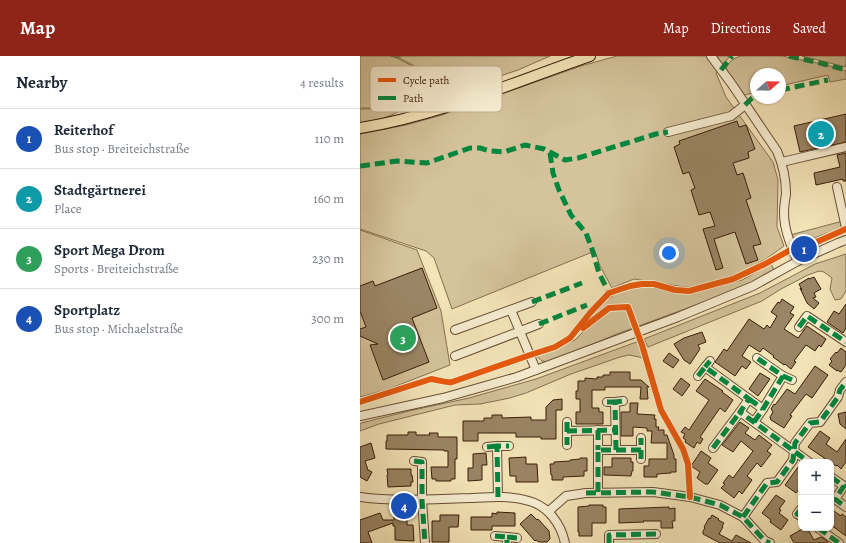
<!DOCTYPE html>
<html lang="en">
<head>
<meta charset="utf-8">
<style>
	:root { --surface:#fff; --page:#f2f2f3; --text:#1f2937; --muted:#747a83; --line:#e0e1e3; --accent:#8f2418 }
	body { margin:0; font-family:Alegreya,serif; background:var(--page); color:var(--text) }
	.controls { position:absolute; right:12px; bottom:12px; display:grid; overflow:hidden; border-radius:8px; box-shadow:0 1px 3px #0004 }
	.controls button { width:36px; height:36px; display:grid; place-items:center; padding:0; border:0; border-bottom:1px solid var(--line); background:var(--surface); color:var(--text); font:20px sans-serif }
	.compass { position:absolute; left:390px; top:12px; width:36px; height:36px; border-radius:50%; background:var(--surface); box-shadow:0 1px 3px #0004; rotate:70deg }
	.you { position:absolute; left:309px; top:197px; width:14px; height:14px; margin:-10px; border:3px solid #fff; border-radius:50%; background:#1a73e8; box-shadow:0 0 0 6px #1a73e833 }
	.badge { display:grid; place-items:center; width:26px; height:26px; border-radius:50%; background:var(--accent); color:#fff; font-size:13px; font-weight:700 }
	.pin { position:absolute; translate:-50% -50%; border:2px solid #fff; box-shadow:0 1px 4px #0006 }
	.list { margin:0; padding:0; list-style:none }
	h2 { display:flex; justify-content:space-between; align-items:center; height:52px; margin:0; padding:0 16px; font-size:17px }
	h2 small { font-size:13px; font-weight:400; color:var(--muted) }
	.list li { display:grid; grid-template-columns:26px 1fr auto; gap:12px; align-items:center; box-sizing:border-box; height:60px; padding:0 16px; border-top:1px solid var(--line) }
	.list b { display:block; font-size:15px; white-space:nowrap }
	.list p { margin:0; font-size:13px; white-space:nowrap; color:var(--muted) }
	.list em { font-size:13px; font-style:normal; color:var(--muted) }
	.map { position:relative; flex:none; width:486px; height:487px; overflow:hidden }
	header { display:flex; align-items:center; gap:24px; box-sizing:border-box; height:56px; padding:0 20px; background:var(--accent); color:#fff }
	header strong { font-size:19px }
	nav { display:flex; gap:22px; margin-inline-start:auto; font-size:14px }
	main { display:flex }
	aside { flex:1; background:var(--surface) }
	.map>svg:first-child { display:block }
</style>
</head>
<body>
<header>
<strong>Map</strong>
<nav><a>Map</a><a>Directions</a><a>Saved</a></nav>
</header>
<main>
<aside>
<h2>Nearby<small>4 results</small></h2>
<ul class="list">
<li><span class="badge" style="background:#1a4fb4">1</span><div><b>Reiterhof</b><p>Bus stop · Breiteichstraße</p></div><em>110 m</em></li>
<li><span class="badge" style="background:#0f9aa8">2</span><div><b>Stadtgärtnerei</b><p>Place</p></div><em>160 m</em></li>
<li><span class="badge" style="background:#2e9e5b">3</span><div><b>Sport Mega Drom</b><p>Sports · Breiteichstraße</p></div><em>230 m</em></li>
<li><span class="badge" style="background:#1a4fb4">4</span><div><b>Sportplatz</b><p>Bus stop · Michaelstraße</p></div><em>300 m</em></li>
</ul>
</aside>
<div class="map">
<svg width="486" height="487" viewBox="0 0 486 487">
	<rect width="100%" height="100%" fill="#f4e5b9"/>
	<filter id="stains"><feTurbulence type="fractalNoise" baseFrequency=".005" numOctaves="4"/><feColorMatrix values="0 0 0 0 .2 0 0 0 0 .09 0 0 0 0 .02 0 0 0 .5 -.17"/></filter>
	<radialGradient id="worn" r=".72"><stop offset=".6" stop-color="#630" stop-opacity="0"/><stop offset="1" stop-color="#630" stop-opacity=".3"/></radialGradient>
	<g fill="#d4c39b" stroke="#867051">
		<path d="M0 0H33L99 34 56 48 48 52H0Z"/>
		<path d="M35 0H190L158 14 101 33Z"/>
		<path d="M257 0H370L356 17 366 41 413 106 418 124 417 171 424 190 406 203 382 216 338 232 324 231 274 223 252 232 240 210 235 195 92 253 74 202 66 195 0 173V78L46 69 82 59 221 10Z"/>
		<path d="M381 0H422L467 9 486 15V23L470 26 468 19 420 30V18H396V36L381 40 366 16C365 8 373 2 381 0Z"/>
		<path d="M442 0H486V11Z"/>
		<path d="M47 52 18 65 0 68V53Z"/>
		<path d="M483 165V172C475 175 466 177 457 181 450 184 444 190 436 189L430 179Z"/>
		<path d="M0 174 57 194 81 255 90 309 26 334 0 341Z"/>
		<path d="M486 198V235L481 243 475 244 470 233 472 222 464 216 459 215 448 219 421 233 402 245 288 291 284 283 400 237 455 208Z"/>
		<path d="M411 208 414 214 392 227 360 240 257 278 189 306 182 305 175 299 177 297 195 293 215 284 228 271 226 266 242 247 260 235 275 231 285 229 313 237 336 236 366 227 382 224Z"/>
		<path d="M279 285 284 302 269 299 260 301 211 318 166 337 150 342 120 348 95 349 19 368 0 375V368L1 367 49 355 109 342 176 323Z"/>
	</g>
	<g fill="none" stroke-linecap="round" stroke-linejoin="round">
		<path stroke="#836c4d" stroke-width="2.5" d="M32 0 37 1 40 0"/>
	</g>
	<g fill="#9a8564" stroke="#391c07">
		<path d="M486 58V86L440 96 434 70Z"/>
		<path d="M377 65 379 71 386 69 395 93 388 96 389 102 373 107 377 119 383 117 391 142 386 144 401 188 393 190 398 204 386 208 375 176 354 183 363 212 356 214 343 173 355 170 350 156 339 159 331 134 335 132 329 116 323 118 314 91 320 88 319 85Z"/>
		<path d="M486 97V125H483V123L456 129 454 117 480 111 477 99Z"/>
		<path d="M62 212 77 252 52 262 69 306 23 324 10 289 18 288 0 280V273L6 271 0 255V230L13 225 15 230Z"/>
		<path d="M454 221 461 233 454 237 456 241 453 242 459 247 454 253 447 247 440 232 442 234 439 228 449 222V223Z"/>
		<path d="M422 243 434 251 430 257 434 259 424 273 438 282 447 270 466 283 461 291 459 289 455 295 446 289 434 305 436 306 431 313 425 308 424 309 413 301 414 300 403 292 400 296 389 289 382 300 391 306 386 313 382 310 375 320 355 306 364 293 367 295 389 263 404 273 407 269 410 272 417 260 411 256 418 246 420 247Z"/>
		<path d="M486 248V272L483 277 467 266 474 255 479 258Z"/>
		<path d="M342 276 346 286 338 289 340 293 330 308 324 304 314 288 324 282Z"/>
		<path d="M481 292 486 296V309L481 316 477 314V315L469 309 472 305 470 303 476 296 477 297Z"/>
		<path d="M309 297 319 304 313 312 303 305Z"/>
		<path d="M455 310 468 319 452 342 446 338 430 359 432 360 424 372 411 364 410 361 413 356 411 353 414 348 415 349 427 333 435 338Z"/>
		<path d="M250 316H270V324H281L289 331H287L288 343H280L281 331H245V334H232V352H239V356H243V368H216V356H220V343H216V335H218V325H225V322L237 323V321H243V319H250Z"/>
		<path d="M400 317 410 323 398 340 389 333Z"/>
		<path d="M321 322 330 329 322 340 313 333Z"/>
		<path d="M345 323 363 335 362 336 373 344 365 356 360 352 340 381 343 383 340 388 337 386 334 392 325 386 326 384 323 382 325 378 321 376 325 371 329 374 349 344 336 335Z"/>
		<path d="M202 343V354H196V383H181V381H156V377H118V385H103V365H124V362H132V359H142V362L171 361V364H186V351L193 344Z"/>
		<path d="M270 347H278L277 358 295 359 294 363H296V371H299L298 374H304V379H307L314 399V403H316V416H311V417L297 418V421H284V410H289V403H307V387H291L292 375H287V372L273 371V380H261V356H270Z"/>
		<path d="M486 356V373L480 368 478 358Z"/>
		<path d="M380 366 389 372 385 377 395 384 399 379 412 389 407 395 411 398 401 411 397 407 387 420 392 424 382 438 379 435 374 442 361 432 365 428 363 427 369 419 373 422 393 395 381 385 373 396 362 389Z"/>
		<path d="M460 375 470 382 466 388 477 396 486 383V406L481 413 477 409 476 410 448 391Z"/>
		<path d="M48 376H56V379H70L69 377H78V381H97V403H95V423H91V425H76V423H72L71 411H88V395H84V394L26 393V385H27V379H48Z"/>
		<path d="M11 387 15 402 5 405 8 414 12 416 7 425 0 421V391Z"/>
		<path d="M341 395 351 402 348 407 358 414 348 428H345L337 422 340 416 331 410Z"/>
		<path d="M126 397 127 409H122V424L108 425V412H113V398Z"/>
		<path d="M166 401V408H177L178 426H156V420H150L149 402Z"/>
		<path d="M220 402H227V415H224V420L203 421V424H192V419H191L190 408H194V406L210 405V404L220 403Z"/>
		<path d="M252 402H271V406H273V415H272L271 420 244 419V411H252Z"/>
		<path d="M441 407V430L436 437 425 429Z"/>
		<path d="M27 413H51V419H52L53 426H51V430L28 431 27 419H28Z"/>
		<path d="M416 439 425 445 419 453 421 454 419 457 428 464 421 474 410 466 411 464 402 457Z"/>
		<path d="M229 449H243V451H246V467H232V480H219V476H218V451L229 450Z"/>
		<path d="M309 451V453L315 452V465H312L313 472H301V465H283L284 466 259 467V453Z"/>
		<path d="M471 453 481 460 482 458 486 461V480L471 469Z"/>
		<path d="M137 456 155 457V470H132V474H111V461H132V457L137 458Z"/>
		<path d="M20 457 23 464H34V458L47 459V469H53L54 485 35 484V470H33V467L8 476 12 487H0V464Z"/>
		<path d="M171 458 177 464 178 463 189 475 190 483 187 486H179L176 484 175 485 160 468Z"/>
		<path d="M80 459H99L98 471H89V486H72V465H80Z"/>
		<path d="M352 459 359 463 358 464 364 467 362 470 363 471 359 478 372 485 376 479 391 487H360L343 478V475L345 472 344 471 349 462 350 463Z"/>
		<path d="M444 472H447L454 484 461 481 467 485 468 487H434L430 480Z"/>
	</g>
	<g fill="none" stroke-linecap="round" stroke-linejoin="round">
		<g stroke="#684e34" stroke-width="10">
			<g id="minor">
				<path d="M351 0 371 27 417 95C423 109 426 123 426 138 425 144 424 151 424 157 424 174 431 190 438 205"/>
				<path d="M308 76 371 60 385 49"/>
				<path d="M422 106 486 91"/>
				<path d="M477 131 486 172"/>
				<path d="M151 254 176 314"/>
				<path d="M439 271 447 260 486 286"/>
				<path d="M95 274 172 246"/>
				<path d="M95 300 179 268"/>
				<path d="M345 311 350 305"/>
				<path d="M338 320 345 311 389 343 380 356 449 406"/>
				<path d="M423 320 432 324"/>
				<path d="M389 343 403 353"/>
				<path d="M247 346H255"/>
				<path d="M0 360 83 342 157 321 318 261 393 230 438 205 478 187 486 184"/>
				<path d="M207 366V389"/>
				<path d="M394 366 403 353 423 320 397 302"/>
				<path d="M238 374V394"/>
				<path d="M207 375 255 374"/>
				<path d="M127 391 137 390"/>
				<path d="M353 392 380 356"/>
				<path d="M256 394 255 346 263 345"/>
				<path d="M281 394V403"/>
				<path d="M54 405 62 406V444L65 487"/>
				<path d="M471 421 484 430 475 443 486 451"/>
				<path d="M238 436V394H281V382"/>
				<path d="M0 441C36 446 74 443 111 442 130 441 150 439 169 445 188 450 201 468 205 487"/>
				<path d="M138 441 137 390H149"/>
				<path d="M441 453 437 458 441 460"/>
				<path d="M189 455 206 440 226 437 293 436 330 441 360 449 383 461 405 485 410 487"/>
				<path d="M383 461 407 427 417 426 433 404 435 387 450 367 460 366 478 341 480 334 486 326"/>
				<path d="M458 472 479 487"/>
				<path d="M135 480 147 481V487"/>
				<path d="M147 481 157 482"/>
				<path d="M249 487V479L296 478"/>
			</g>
		</g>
		<g stroke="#391c07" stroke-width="12">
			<path id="major" d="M0 72C80 59 154 26 230 0"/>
		</g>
		<use href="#minor" stroke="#f8eed2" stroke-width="8"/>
		<use href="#major" stroke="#f4e5b9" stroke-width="10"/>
		<g stroke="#00873e" stroke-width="5" stroke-dasharray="10 5" stroke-linecap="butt">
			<path d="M429 0 464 8 486 14"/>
			<path d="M361 14 372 0"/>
			<path d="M420 34 468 24"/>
			<path d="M385 49 392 42 396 40"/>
			<path d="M190 97 193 117 199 134 211 159 226 177 232 193 239 217 249 237"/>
			<path d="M0 110 37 105 67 107 110 92H120L130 95 144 96 165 89 184 93 205 104 218 102 296 78 308 76"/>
			<path d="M172 246 222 227"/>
			<path d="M179 268 227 249"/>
			<path d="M439 271 447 260 486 286"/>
			<path d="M345 311 350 305"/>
			<path d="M338 320 345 311 389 343 380 356 449 406"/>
			<path d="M423 320 432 324"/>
			<path d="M389 343 403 353"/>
			<path d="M247 346H255"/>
			<path d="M207 366V389"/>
			<path d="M394 366 403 353 423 320 397 302"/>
			<path d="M238 374V394"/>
			<path d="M207 375 255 374"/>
			<path d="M127 391 137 390"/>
			<path d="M353 392 380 356"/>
			<path d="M256 394 255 346 263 345"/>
			<path d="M281 394V403"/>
			<path d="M54 405 62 406V444L65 487"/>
			<path d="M471 421 484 430 475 443 486 451"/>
			<path d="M238 436V394H281V382"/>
			<path d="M226 437 293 436 330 441 360 449 383 461 405 485 410 487"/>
			<path d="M138 441 137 390H149"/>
			<path d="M441 453 437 458 441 460"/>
			<path d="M383 461 407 427 417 426 433 404 435 387 450 367 460 366 478 341 480 334 486 326"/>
			<path d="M458 472 479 487"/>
			<path d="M135 480 147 481V487"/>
			<path d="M147 481 157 482"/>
			<path d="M249 487V479L296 478"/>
		</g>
		<g stroke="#f8eed2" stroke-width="8">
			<g id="cycleway">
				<path d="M223 272 249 252 268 251 282 289 301 354 323 393 328 408 330 441"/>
				<path d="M0 346 71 323C78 324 85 327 92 326L170 299 195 291 210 282 230 257 249 237 270 230 282 228H294L315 234 329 235 373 223 405 208 432 193H441L486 173"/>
			</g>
		</g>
		<use href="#cycleway" stroke="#e8590c" stroke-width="6"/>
	</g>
	<rect x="10" y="10" width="132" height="46" rx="6" fill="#f8eed2" stroke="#bfaf95" stroke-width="1"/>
	<rect x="18" y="22" width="18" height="4" fill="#e8590c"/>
	<rect x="18" y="40" width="18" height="4" fill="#00873e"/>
	<g font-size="11" fill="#391c07">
		<text x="43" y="28">Cycle path</text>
		<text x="43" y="46">Path</text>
	</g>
	<rect width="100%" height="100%" filter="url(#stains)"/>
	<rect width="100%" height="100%" fill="url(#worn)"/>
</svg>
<div class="controls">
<button>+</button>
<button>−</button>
</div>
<svg class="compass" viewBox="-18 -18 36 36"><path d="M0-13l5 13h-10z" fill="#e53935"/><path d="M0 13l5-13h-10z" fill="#747a83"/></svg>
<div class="you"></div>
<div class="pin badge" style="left:444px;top:193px;background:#1a4fb4">1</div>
<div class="pin badge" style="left:461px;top:78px;background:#0f9aa8">2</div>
<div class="pin badge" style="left:43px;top:282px;background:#2e9e5b">3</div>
<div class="pin badge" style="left:44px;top:450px;background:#1a4fb4">4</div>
</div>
</main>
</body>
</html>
